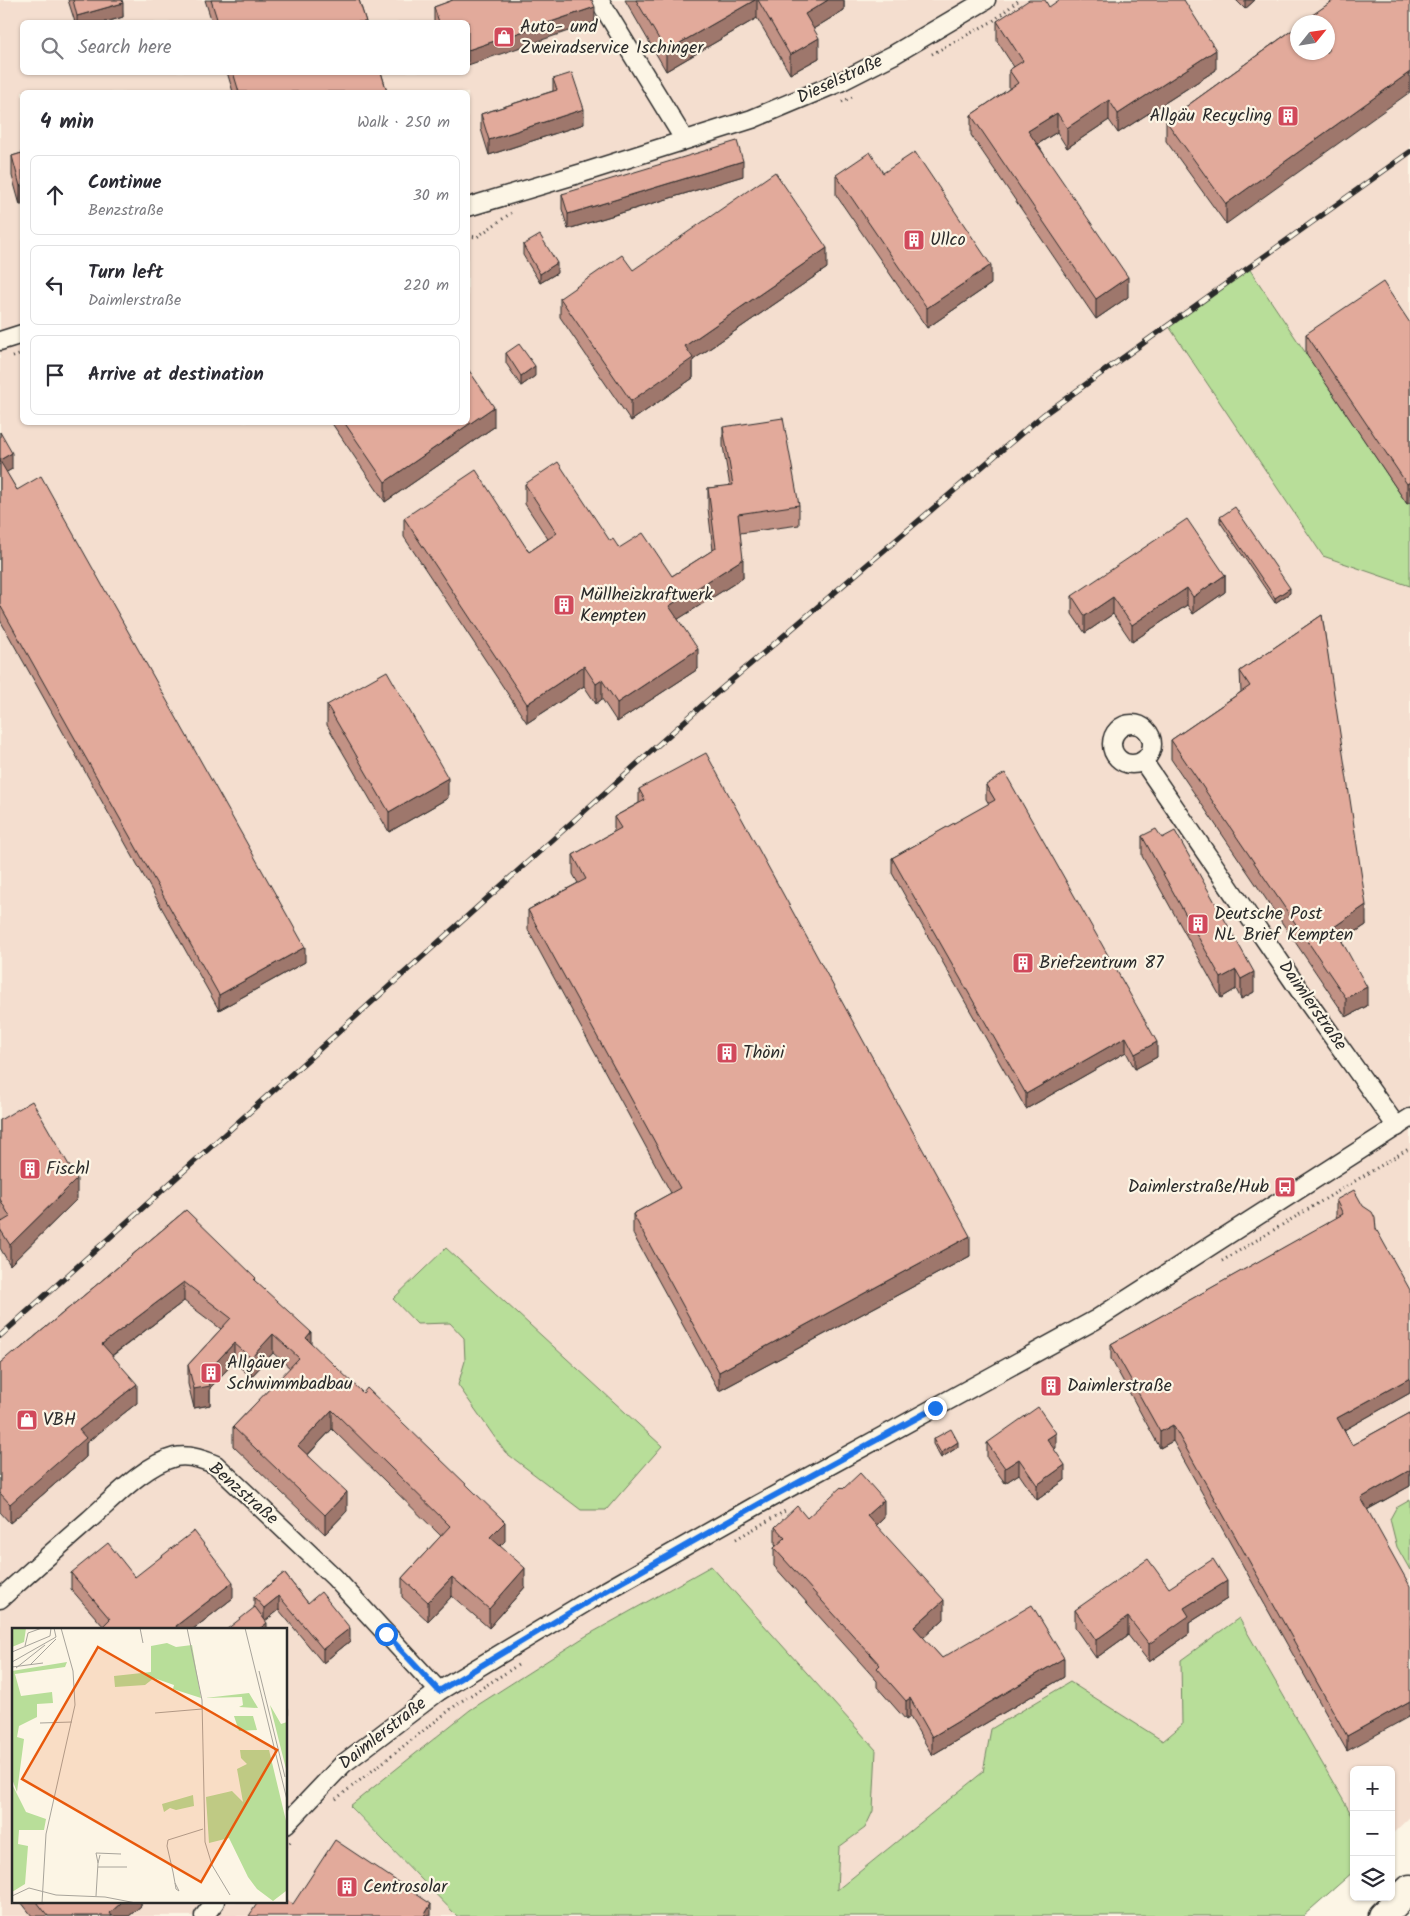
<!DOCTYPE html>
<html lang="en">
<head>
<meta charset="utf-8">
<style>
	:root { --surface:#fff; --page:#f2f2f3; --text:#2b2b33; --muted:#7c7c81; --line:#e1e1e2 }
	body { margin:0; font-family:Kalam,sans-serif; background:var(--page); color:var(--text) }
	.controls { position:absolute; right:15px; bottom:15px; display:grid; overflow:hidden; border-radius:8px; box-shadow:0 1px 4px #0004 }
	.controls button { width:45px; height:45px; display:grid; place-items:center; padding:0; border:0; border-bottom:1px solid var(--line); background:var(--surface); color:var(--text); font:25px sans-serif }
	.compass { position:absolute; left:1290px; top:15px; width:45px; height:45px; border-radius:50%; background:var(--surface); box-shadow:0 1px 4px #0004; rotate:60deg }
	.stop { position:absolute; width:15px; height:15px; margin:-11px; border:4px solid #1a73e8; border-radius:50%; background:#fff }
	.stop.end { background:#1a73e8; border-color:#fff; box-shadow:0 1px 5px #0008 }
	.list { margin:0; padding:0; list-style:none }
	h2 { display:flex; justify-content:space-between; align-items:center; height:65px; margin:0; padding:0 20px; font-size:21px }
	h2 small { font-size:16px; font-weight:400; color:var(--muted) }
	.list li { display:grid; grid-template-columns:32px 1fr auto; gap:15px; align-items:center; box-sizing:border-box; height:80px; margin:0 10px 10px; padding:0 10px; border:1px solid var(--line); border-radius:8px }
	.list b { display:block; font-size:19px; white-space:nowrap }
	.list p { margin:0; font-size:16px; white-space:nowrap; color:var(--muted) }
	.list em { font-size:16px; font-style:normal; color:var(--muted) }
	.icon { flex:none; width:28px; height:28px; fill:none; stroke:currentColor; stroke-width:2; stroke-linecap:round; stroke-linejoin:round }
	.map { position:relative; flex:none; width:1410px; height:1916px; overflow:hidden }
	.search { position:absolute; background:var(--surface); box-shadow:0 1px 4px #0004; left:20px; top:20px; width:450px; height:55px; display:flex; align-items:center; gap:12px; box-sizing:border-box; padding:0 18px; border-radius:8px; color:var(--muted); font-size:19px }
	.panel { position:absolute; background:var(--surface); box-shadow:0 1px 4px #0004; left:20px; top:90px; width:450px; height:335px; border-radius:8px }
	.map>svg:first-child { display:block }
</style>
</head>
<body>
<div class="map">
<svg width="1410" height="1916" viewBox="0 0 1410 1916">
	<rect width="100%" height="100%" fill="#fcf5e5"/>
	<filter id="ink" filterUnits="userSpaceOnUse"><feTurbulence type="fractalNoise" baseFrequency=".02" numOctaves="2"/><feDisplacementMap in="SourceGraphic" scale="10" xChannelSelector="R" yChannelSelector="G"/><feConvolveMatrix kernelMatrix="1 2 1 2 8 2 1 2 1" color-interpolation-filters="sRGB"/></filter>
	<g filter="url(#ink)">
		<path fill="#f4decf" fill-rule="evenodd" d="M0 0H1410V1817L1391 1835V1770H1354V1819L1239 1618 1181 1660 1182 1725 1163 1742 991 1729 983 1772 837 1890 839 1847 865 1828 711 1566 586 1636 470 1710 350 1807 457 1916H0ZM22 22H468V72H22ZM1298 22H1328V52H1298ZM22 92H468V422H22ZM14 1630H286V1902H14Z"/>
		<g fill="#b8de99" stroke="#728462">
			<path d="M1248 267 1407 504 1410 502V586L1323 556 1168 325Z"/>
			<path d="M446 1248 662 1446 606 1510H581L505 1452 458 1385 465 1361 464 1338 450 1323 417 1324 393 1299Z"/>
			<path d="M1410 1500V1570L1397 1547 1390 1519 1396 1508Z"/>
			<path d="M711 1566 876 1750 873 1811 865 1828 839 1847 837 1890 983 1772 991 1729 1070 1682 1163 1741 1182 1725 1181 1660 1239 1618 1354 1819V1871L1303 1916H457L350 1806 470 1710 586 1636Z"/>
		</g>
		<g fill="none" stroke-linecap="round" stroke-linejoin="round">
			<g stroke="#2b2b2b" stroke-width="21">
				<g id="street">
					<path d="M599 0 684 139"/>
					<path d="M468 207 582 173 752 119 840 82 893 55 986 0"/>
					<path d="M0 341 22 334"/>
					<circle cx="1132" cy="744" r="20"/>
					<path d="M1143 761 1300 991 1397 1127"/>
					<path d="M0 1599C30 1572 59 1546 89 1520 113 1499 144 1465 175 1457 189 1454 203 1459 216 1465L334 1577 439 1691"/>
					<path d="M286 1824 343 1764 439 1691 588 1601 759 1504 1095 1320 1410 1118"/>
					<path d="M204 1916 215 1902"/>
				</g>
			</g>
			<g stroke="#2b2b2b" stroke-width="31">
				<path id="highway" d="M1382 1916 1410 1889"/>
			</g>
			<g stroke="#2b2b2b" stroke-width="3" stroke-dasharray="1 4" stroke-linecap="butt">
				<path d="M932 54 993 21 1019 0"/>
				<path d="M842 102 854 96"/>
				<path d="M468 236 477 237 511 213"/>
				<path d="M13 357 22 354"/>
				<path d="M1222 1261 1410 1148"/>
				<path d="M736 1539 785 1511"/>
				<path d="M336 1799 460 1702 518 1665"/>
				<path d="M286 1846 292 1841"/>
			</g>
			<use href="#street" stroke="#fcf5e5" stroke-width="18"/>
			<use href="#highway" stroke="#fcf5e5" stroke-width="28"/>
			<g stroke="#2b2b2b" stroke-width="5.5">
				<path id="rail" d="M0 1336 707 701 1043 415 1410 152"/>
			</g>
			<use href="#rail" stroke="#fcf5e5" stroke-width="4" stroke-dasharray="11" stroke-linecap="butt"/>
		</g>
		<g fill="#c29285" stroke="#2b2b2b">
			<path d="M68 0H122L123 17 106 22H75Z"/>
			<path d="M205 0H359L366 22H212Z"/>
			<path d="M451 0H592L595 22H434V7L451 1Z"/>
			<path d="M625 0H844V10L813 29 819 58 790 74 757 18 666 71Z"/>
			<path d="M1236 0H1255L1245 9Z"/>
			<path d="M1334 0 1226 224 1166 141V121Z"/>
			<path d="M1049 7 1216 70 1118 133 1109 120 1067 148 1057 132 1038 144 1128 297 1096 319 971 135V115L1009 89V70L1014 67 997 41V21Z"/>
			<path d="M227 72H381L387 92H233Z"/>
			<path d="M553 79 584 124 489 155 481 129V114L553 91Z"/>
			<path d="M22 153 20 205 12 176V156Z"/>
			<path d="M836 175 991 284 927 328 836 195Z"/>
			<path d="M743 176 568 229 562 209V194Z"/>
			<path d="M523 245 557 273 540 283 523 255Z"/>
			<path d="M827 268 693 360V378L631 421 560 317V298L633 270Z"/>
			<path d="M1410 323V502L1407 504 1306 354V334Z"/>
			<path d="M506 353 535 376 521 386 506 363Z"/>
			<path d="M331 422H468L494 427 385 502Z"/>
			<path d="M723 427 799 505V525L740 533 743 578 678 619 698 669 617 722 602 699 596 704 584 686 527 723 404 537V518L529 552 548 539 525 504V484L610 541 619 548 672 576 713 550 708 508V488L730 486 723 446Z"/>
			<path d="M0 432 12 469 6 472 17 490 305 962 219 1010 0 620Z"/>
			<path d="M1220 517 1290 593 1275 603 1220 522Z"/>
			<path d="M1225 575V592L1193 614 1187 605 1132 642 1113 614 1085 633 1072 614V596Z"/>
			<path d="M1322 615 1366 925 1342 941 1367 1006 1346 1017 1171 759V740L1241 692 1240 671Z"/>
			<path d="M327 705 448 798 389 832 327 725Z"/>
			<path d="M986 785 1157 1057 1135 1069 1126 1052 1026 1109 892 873V858L989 804 986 799Z"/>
			<path d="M639 789 970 1256 719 1391 633 1234V1214L671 1193 528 930V910L578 883 573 874V855L614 832V817L639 803Z"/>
			<path d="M1142 836 1254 992 1241 999 1236 989 1221 998 1142 856Z"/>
			<path d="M0 1120 77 1199 10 1265 0 1248V1223L2 1222 0 1219Z"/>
			<path d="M1336 1200 1376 1229 1410 1393 1344 1430 1352 1445 1410 1413V1486L1367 1510 1347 1751 1173 1441 1160 1448 1111 1359V1344L1337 1218 1336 1216Z"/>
			<path d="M186 1210 256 1282 311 1344 505 1541 500 1546 525 1587 489 1628 452 1596 428 1621 402 1597V1578L441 1536 332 1429 308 1455 347 1511 325 1534 233 1446V1427L290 1368 273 1353 251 1377 234 1362 210 1388V1405L194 1408 188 1384V1365L221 1329 184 1301 112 1356 137 1403 86 1443V1457L10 1523 0 1512V1363L14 1354Z"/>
			<path d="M933 1439 958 1447 941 1458 933 1444Z"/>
			<path d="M987 1443 1056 1448 1054 1449 1065 1480 1037 1500 1019 1474 1005 1483 987 1458Z"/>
			<path d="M807 1518H884L876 1526 944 1619 923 1638 942 1658 1064 1677 932 1755 910 1717 906 1720 877 1687V1681L774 1566V1548L776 1546 775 1545V1527Z"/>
			<path d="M71 1573 135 1577 233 1598 192 1630H99L103 1626 71 1589Z"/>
			<path d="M284 1573 308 1603 350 1641 323 1663 279 1610 265 1621 267 1630 254 1608V1597Z"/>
			<path d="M1169 1588 1227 1599 1189 1623V1634L1149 1662 1128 1635 1096 1658 1075 1628V1610Z"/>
			<path d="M21 1902H141V1906L129 1916H32Z"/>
		</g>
		<g fill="#9e776c" stroke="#2b2b2b">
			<path d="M755 0H757V18L666 71V51Z"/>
			<path d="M828 0H844V10L805 34V14Z"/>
			<path d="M1245 0H1255L1245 9Z"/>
			<path d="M123 3V17L106 22H77V16Z"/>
			<path d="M595 7V22L468 65V50Z"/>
			<path d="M819 38V58L790 74V55Z"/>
			<path d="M1216 50V70L1118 133V114Z"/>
			<path d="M1410 72V92L1226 224V204Z"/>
			<path d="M1109 100V120L1067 148V128Z"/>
			<path d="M584 109V124L489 155V140Z"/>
			<path d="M1057 113V132L1028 150V131Z"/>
			<path d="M743 161V176L568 229V214Z"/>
			<path d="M22 185V205H20V186Z"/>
			<path d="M827 248V268L693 360V378L631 421V401L685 346Z"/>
			<path d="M557 263V273L540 283V274Z"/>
			<path d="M991 265V284L927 328V308Z"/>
			<path d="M1128 277V297L1096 319V299Z"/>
			<path d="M535 366V376L521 386V376Z"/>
			<path d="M494 407V427L385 502V482Z"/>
			<path d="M12 453V469L0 476V460Z"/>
			<path d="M1410 482V502L1407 504V484Z"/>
			<path d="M743 559V578L669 625V606Z"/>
			<path d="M1225 575V592L1193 614V597Z"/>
			<path d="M1187 588V605L1132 642V625Z"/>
			<path d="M1290 588V593L1275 603V598Z"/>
			<path d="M1113 597V614L1085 633V616Z"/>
			<path d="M698 649V669L617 722V703Z"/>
			<path d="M584 666V686L527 723V704Z"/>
			<path d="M602 680V699L596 704V684Z"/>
			<path d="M448 778V798L389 832V812Z"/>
			<path d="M1366 905V925L1334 946V927Z"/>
			<path d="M305 947V962L219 1010V995Z"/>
			<path d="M1236 970V989L1221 998V978Z"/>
			<path d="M1254 972V992L1241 999V979Z"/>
			<path d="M1367 987V1006L1346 1017V998Z"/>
			<path d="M1126 1037V1052L1026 1109V1094Z"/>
			<path d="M1157 1042V1057L1135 1069V1054Z"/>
			<path d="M77 1179V1199L10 1265V1245Z"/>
			<path d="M970 1236V1256L719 1391V1372Z"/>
			<path d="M184 1282V1301L102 1363V1344Z"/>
			<path d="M311 1332V1351L306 1338Z"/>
			<path d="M273 1334V1353L251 1377V1358Z"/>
			<path d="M234 1343V1362L210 1388V1405L194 1408V1389L207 1372Z"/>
			<path d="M1410 1378V1393L1337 1434V1418Z"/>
			<path d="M137 1384V1403L86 1443V1457L10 1523V1504L79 1430Z"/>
			<path d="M332 1410V1429L298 1465V1446Z"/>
			<path d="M1173 1425V1441L1160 1448V1432Z"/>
			<path d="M1056 1433V1448L1047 1454V1439Z"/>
			<path d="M958 1442V1447L941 1458V1453Z"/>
			<path d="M1019 1459V1474L1005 1483V1468Z"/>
			<path d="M1065 1465V1480L1037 1500V1485Z"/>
			<path d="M1410 1470V1486L1361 1513V1498Z"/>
			<path d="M347 1492V1511L325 1534V1515Z"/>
			<path d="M884 1500V1518L867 1534V1515Z"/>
			<path d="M505 1522V1541L490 1556V1537Z"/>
			<path d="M525 1568V1587L489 1628V1609Z"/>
			<path d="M452 1577V1596L428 1621V1602Z"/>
			<path d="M1227 1581V1599L1189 1623V1634L1149 1662V1644L1184 1608Z"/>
			<path d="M233 1582V1598L192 1630H176V1626Z"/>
			<path d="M279 1596V1610L264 1622V1608Z"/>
			<path d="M944 1600V1619L914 1646V1627Z"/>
			<path d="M1128 1617V1635L1096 1658V1640Z"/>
			<path d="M267 1623V1630H258Z"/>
			<path d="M350 1628V1641L323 1663V1649Z"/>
			<path d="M1064 1658V1677L932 1755V1737Z"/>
			<path d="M910 1698V1717L906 1720V1701Z"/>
			<path d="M1410 1701V1716L1347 1751V1736Z"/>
			<path d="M288 1708V1723L286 1724V1709Z"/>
			<path d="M122 1902H141V1906L129 1916H110V1913Z"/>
			<path d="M431 1904V1916H424Z"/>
		</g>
		<g fill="#e2aa9b" stroke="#2b2b2b">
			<path d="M73 0H122L123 3 77 16Z"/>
			<path d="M211 0H359L366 22H218Z"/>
			<path d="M453 0H592L595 7 468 50V22H439L434 7Z"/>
			<path d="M636 0H755L666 51Z"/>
			<path d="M758 0H828L805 14 819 38 790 55Z"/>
			<path d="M1029 0H1045L1049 7 1059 0H1184L1216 50 1118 114 1109 100 1067 128 1057 113 1028 131 1128 277 1096 299 971 115 1018 83 1009 70 1023 61 997 21Z"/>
			<path d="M1334 0H1410V72L1226 204 1166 121 1298 26V52H1328V22H1302Z"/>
			<path d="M233 72H381L387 92H239Z"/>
			<path d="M572 73 584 109 489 140 481 114 557 90 553 79Z"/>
			<path d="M737 141 743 161 568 214 562 194Z"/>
			<path d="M870 152 883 173 915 152 991 265 927 308 836 175Z"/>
			<path d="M22 153V185L20 186 12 156Z"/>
			<path d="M775 172 827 248 685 346 693 358 631 401 560 298 622 255 633 270Z"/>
			<path d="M540 235 557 263 540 274 523 245Z"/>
			<path d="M1383 282 1410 323V482L1407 484 1306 334Z"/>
			<path d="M519 344 535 366 521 376 506 353Z"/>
			<path d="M468 369 494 407 385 482 344 422H468Z"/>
			<path d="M783 418 799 505 738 514 743 559 669 606 698 649 617 703 602 680 596 684 584 666 527 704 404 518 476 470 529 552 557 533 525 484 558 462 610 541 613 539 619 548 643 533 672 576 716 548 708 488 733 485 723 427Z"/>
			<path d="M0 432 12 453 0 460Z"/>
			<path d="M0 461 17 490 41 476 305 947 219 995 0 605Z"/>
			<path d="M1235 507 1290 588 1275 598 1220 517Z"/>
			<path d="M1187 519 1225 575 1193 597 1187 588 1132 625 1113 597 1085 616 1072 596Z"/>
			<path d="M1322 615 1366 905 1334 927 1367 987 1346 998 1171 740 1250 686 1240 671Z"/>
			<path d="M387 671 448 778 389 812 327 705Z"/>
			<path d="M706 753 970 1236 719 1372 633 1214 680 1188 528 910 586 879 573 855 621 828 614 817 645 800 639 789Z"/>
			<path d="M1005 773 1157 1042 1135 1054 1126 1037 1026 1094 892 858 995 800 986 785Z"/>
			<path d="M1156 829 1162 838 1175 831 1254 972 1241 979 1236 970 1221 978 1142 836Z"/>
			<path d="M32 1101 77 1179 10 1245 0 1229V1223L10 1217 0 1199V1120Z"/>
			<path d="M1354 1190 1363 1206 1372 1212 1375 1218 1376 1229 1410 1290V1378L1337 1418 1352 1445 1410 1413V1470L1361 1498 1410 1586V1701L1347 1736 1173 1425 1160 1432 1111 1344 1343 1214 1336 1200Z"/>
			<path d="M186 1210 256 1278 254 1280 311 1332 306 1338 363 1393 367 1388 505 1522 490 1537 525 1568 489 1609 452 1577 428 1602 402 1578 450 1526 332 1410 298 1446 347 1492 325 1515 233 1427 299 1358 273 1334 251 1358 234 1343 207 1372 210 1386 194 1389 188 1365 231 1318 184 1282 102 1344 137 1384 79 1430 86 1438 10 1504 0 1493V1363L13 1352 14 1354Z"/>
			<path d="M1038 1407 1056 1433 1047 1439 1065 1465 1037 1485 1019 1459 1005 1468 987 1443Z"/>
			<path d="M951 1429 958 1442 941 1453 933 1439Z"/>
			<path d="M860 1473 884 1500 867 1515 944 1600 914 1627 942 1658 1032 1605 1064 1658 932 1737 910 1698 906 1701 877 1668 880 1665 774 1548 785 1538 775 1527 797 1506 807 1518 841 1487 843 1489Z"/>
			<path d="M194 1531 233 1582 176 1626 178 1630H99L110 1619 71 1573 108 1543 135 1577Z"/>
			<path d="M1148 1559 1169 1588 1213 1559 1227 1581 1184 1608 1189 1616 1149 1644 1128 1617 1096 1640 1075 1610Z"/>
			<path d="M284 1573 308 1603 321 1592 350 1628 323 1649 279 1596 264 1608 254 1597Z"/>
			<path d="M255 1607 267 1623 258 1630H226Z"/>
			<path d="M335 1840 431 1904 424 1916H249L258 1902H286V1900L293 1904Z"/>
			<path d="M37 1902H122L110 1913 112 1916H48Z"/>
		</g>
	</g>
	<g fill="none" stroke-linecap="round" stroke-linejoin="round" filter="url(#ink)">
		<path stroke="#1a73e8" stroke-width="6" d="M386 1634 439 1691 604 1592 759 1504 935 1408"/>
	</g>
	<defs>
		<g id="shop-square" transform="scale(1.125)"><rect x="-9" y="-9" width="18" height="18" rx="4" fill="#d1495b" stroke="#fcf5e5"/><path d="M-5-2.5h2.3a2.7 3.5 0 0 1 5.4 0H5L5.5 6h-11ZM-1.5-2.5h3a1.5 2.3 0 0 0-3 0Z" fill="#fff"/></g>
		<g id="building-square" transform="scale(1.125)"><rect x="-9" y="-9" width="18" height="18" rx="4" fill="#d1495b" stroke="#fcf5e5"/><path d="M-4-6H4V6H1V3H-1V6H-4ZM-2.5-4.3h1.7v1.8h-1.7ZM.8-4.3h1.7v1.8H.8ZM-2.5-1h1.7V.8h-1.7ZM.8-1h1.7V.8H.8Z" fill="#fff"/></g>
		<g id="bus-square" transform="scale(1.125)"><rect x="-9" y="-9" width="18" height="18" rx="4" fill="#d1495b" stroke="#fcf5e5"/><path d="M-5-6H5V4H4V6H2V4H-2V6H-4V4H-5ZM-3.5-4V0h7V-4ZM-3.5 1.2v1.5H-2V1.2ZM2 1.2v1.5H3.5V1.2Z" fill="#fff"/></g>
	</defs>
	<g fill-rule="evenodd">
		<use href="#shop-square" x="504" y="37"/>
		<use href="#building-square" x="1288" y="116"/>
		<use href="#building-square" x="914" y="240"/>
		<use href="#building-square" x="564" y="605"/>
		<use href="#building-square" x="1198" y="924"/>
		<use href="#building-square" x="1023" y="963"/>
		<use href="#building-square" x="727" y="1053"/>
		<use href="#building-square" x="30" y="1169"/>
		<use href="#bus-square" x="1285" y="1187"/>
		<use href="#building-square" x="211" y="1373"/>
		<use href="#building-square" x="1051" y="1386"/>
		<use href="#shop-square" x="27" y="1420"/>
		<use href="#building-square" x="347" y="1887"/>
	</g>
	<g text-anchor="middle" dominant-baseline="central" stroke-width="4.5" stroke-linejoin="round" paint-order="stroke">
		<g font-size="18" fill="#2b2b2b" stroke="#fcf5e5" text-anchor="start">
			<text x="520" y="27">Auto- und<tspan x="520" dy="21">Zweiradservice Ischinger</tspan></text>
			<text x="1272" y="116" text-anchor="end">Allgäu Recycling</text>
			<text x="930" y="240">Ullco</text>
			<text x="580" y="595">Müllheizkraftwerk<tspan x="580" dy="21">Kempten</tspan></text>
			<text x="1214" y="914">Deutsche Post<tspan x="1214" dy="21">NL Brief Kempten</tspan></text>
			<text x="1039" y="963">Briefzentrum 87</text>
			<text x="743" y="1053">Thöni</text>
			<text x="46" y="1169">Fischl</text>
			<text x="1269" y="1187" text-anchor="end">Daimlerstraße/Hub</text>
			<text x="227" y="1363">Allgäuer<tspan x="227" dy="21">Schwimmbadbau</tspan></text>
			<text x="1067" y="1386">Daimlerstraße</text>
			<text x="43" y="1420">VBH</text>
			<text x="363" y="1887">Centrosolar</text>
		</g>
		<g font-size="18" fill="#2b2b2b" stroke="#fcf5e5">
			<text transform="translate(840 80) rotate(-25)">Dieselstraße</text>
			<text transform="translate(1312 1006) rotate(55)">Daimlerstraße</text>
			<text transform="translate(243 1494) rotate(41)">Benzstraße</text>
			<text transform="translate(383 1734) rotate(-38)">Daimlerstraße</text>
		</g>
	</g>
	<g transform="translate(12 1628)">
		<rect width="275" height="275" fill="#fcf5e5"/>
		<path d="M0 0H14L12 14 0 19ZM155 15 164 19 180 17 189 70 161 61 162 57 142 50 133 57 103 59 102 48 139 44V18ZM55 34 53 39 3 46 9 68 40 64 41 75 25 76V89L7 98 5 109 12 111 5 164 0 151V43ZM237 65 246 80 227 79 231 77 230 69 193 70ZM258 77 269 96 275 94 274 141ZM222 88H241L245 102 227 103ZM228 122H257L275 197 274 263 261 273 245 261 236 249 217 210 197 215 194 169 220 163 231 174 225 141 235 136 229 130ZM0 156 14 184 34 191 32 202H7L6 216 16 218 13 256 0 264ZM181 167 182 178 164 182 158 180 152 184 150 176Z" fill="#b8de99"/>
		<path fill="none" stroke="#a8a49b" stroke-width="1" d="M128 0 131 15M175 0 190 72 193 214 200 237 218 267M233 0 275 172M13 18 16 5 30 0M0 24 38 8 39 0M0 34 44 9 42 0M18 37 44 11M0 39 31 35M4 40 33 17M247 43 273 149M143 85 190 81M28 95 60 94M88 227 86 235 84 225 109 226M86 239H115M163 255 167 263 164 261 163 255 161 244 155 218 156 212 191 201M0 268 17 260 44 267 93 269 124 275M84 268 86 235M30 275 34 206 63 77 61 43 49 0"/>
		<path fill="#e8590c" fill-opacity="0.15" stroke="#e8590c" stroke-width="2.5" d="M86 19 265 122 189 254 10 151Z"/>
		<rect width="275" height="275" fill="none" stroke="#2b2b2b" stroke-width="2.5"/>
	</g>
</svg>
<div class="controls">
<button>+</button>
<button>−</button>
<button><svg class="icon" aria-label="layers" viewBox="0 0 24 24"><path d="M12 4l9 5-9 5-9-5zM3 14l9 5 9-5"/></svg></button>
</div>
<svg class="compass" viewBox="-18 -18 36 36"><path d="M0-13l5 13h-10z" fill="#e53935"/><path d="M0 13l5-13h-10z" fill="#7c7c81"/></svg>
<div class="stop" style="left:386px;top:1634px"></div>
<div class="stop end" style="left:935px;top:1408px"></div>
<div class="search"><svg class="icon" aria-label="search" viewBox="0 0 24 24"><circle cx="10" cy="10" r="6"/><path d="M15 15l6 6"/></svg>Search here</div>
<section class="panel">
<h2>4 min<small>Walk · 250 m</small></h2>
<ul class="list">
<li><svg class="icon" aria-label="ahead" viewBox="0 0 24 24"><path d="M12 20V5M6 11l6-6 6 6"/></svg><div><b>Continue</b><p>Benzstraße</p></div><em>30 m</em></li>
<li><svg class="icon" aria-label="left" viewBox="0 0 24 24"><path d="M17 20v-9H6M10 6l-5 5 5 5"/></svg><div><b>Turn left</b><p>Daimlerstraße</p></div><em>220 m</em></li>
<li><svg class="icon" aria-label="arrive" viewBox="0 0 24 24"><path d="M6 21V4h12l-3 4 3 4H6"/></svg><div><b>Arrive at destination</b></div></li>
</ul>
</section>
</div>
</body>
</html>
